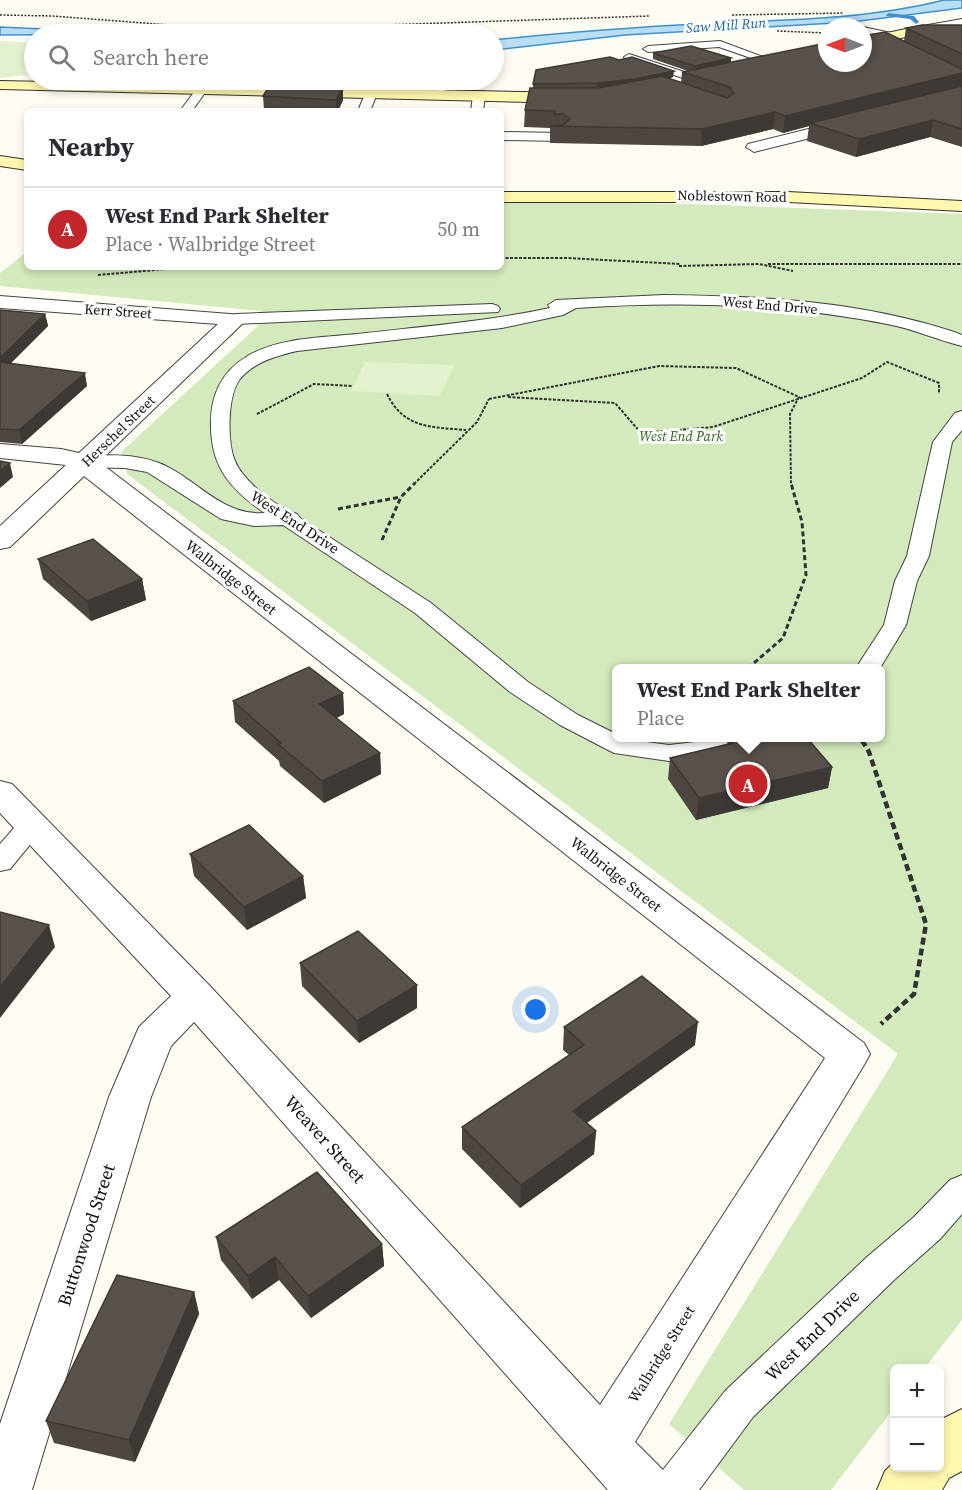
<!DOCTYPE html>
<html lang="en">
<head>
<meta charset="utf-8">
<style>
	:root { --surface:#fff; --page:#f7f7f7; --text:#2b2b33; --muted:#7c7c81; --line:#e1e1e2; --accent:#c2262a }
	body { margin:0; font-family:"Source Serif 4",serif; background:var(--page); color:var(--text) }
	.controls { position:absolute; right:18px; bottom:18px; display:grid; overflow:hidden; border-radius:9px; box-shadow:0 3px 9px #0003 }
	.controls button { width:54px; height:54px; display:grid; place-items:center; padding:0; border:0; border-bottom:2px solid var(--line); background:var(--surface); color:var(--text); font:30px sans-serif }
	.compass { position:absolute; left:818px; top:18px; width:54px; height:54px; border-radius:50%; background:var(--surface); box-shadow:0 3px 9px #0003; rotate:270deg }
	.you { position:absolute; left:536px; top:1010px; width:21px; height:21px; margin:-15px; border:4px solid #fff; border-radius:50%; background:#1a73e8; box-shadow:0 0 0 9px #1a73e833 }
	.badge { display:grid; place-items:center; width:39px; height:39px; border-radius:50%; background:var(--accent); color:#fff; font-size:20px; font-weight:700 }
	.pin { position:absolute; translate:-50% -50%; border:3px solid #fff; box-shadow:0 2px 6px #0006 }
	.popup { position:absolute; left:612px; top:664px; width:273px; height:78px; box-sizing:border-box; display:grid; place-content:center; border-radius:9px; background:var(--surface); filter:drop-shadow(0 2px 4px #0005); font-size:20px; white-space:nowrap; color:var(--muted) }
	.popup b { font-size:22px; color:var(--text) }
	.popup::after { content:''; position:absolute; left:50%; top:100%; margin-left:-12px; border:12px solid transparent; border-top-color:var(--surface) }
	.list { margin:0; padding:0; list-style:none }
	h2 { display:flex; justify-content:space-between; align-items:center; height:78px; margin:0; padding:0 24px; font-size:26px }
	h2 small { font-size:20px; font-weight:400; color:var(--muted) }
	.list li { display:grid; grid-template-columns:39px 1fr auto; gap:18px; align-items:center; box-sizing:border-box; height:84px; padding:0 24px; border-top:2px solid var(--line) }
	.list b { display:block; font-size:22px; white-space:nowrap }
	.list p { margin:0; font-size:20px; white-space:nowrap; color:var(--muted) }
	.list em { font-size:20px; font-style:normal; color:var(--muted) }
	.icon { flex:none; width:33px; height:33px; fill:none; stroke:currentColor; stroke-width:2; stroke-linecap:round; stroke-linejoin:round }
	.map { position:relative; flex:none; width:962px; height:1490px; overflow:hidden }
	.search { position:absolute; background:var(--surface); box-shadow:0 3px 9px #0003; left:24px; top:24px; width:480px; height:66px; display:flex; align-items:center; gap:15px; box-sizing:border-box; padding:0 21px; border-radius:33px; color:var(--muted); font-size:22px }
	.panel { position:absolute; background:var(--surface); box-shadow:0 3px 9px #0003; left:24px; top:108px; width:480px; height:162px; border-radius:9px }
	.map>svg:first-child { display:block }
</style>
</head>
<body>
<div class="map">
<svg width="962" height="1490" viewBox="0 0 962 1490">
	<rect width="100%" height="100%" fill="#fffdf3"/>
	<path fill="#d3eabc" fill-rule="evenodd" d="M501 201 689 204 962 214V1320L925 1368H894V1408L831 1490H744L669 1424 898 1054 127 474 121 452 258 326 262 311 0 286V273L27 252V267H501ZM616 668H880V738H616Z"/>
	<g fill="#e4f1ce">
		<path d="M0 41 34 43V59L24 70 28 75 0 78Z"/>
		<path d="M365 362 455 365 440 396 351 391Z"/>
	</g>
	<g fill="#b7ddf7" stroke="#3e91ce" stroke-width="1.5">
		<path d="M944 0H962V8L852 22 625 35 494 50V40C567 32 639 27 712 23 790 20 869 19 944 0Z"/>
		<path d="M0 27 152 34 0 35Z"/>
	</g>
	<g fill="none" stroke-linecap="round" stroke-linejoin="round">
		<path fill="#3e91ce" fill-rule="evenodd" d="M888 13 914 16 919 22 916 24 910 19 886 16Z"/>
		<g stroke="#434343" stroke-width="2">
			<g id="lane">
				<path d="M863 27 896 34 897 36 892 39 863 33Z"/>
				<path d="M720 41 777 62 772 65 768 64 719 47 648 52 643 49 648 46Z"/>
				<path d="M629 54 700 77 702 79 700 81H692L625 59 624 57Z"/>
				<path d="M203 80H214L192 111H180Z"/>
				<path d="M436 80H448L443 97 439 98 433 95Z"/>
				<path d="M371 91 377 94 370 111H358L365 94Z"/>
				<path d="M479 93 485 96 483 111H471L473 96Z"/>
				<path d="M501 132 561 133 567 137 561 141 501 140Z"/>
				<path d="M664 295C761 296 861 301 954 332L962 335V346C938 340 916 330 892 325 789 304 680 301 576 308L563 315 502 328 297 351C276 356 254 362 240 379 227 396 227 442 235 461 243 481 277 508 297 514L300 518 431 603 528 682 578 715 616 734V738L669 745 730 738H770L766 743 722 756 669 761 614 753 560 725 510 692 415 613 283 525 254 526 221 519 147 472 125 468 77 467 74 463 77 459C101 453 137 454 159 463 197 478 220 516 265 513 232 491 211 468 211 426 210 397 221 372 246 357 280 336 327 338 366 333 428 326 489 321 550 308L548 305 556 300Z"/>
				<path d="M492 304 498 306 500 309 498 312 236 324 228 319 236 314Z"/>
				<path d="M962 411V430L952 442 929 556 917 581 906 625 880 668H856L884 625 895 581 907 556 933 442 955 413Z"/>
				<path d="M32 816 42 819 46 825 10 869 0 871V844L22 819Z"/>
				<path d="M962 1175V1214L940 1239 893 1281 753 1417 699 1490H653L659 1475 725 1391 867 1257 914 1217 950 1180Z"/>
			</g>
		</g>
		<g stroke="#434343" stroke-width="2">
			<g id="street">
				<path d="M962 19V27L911 36 904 32 911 28Z"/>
				<path d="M853 118 859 120 861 123 859 126 754 152 746 147 748 144Z"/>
				<path d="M0 296 243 315 247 319 243 323 99 462 864 1043 870 1054 864 1065 635 1442 664 1471 672 1490H608L194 1022 171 1046 151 1097 32 1490H0V1424L109 1097 139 1027 171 996 0 813V781L12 784 209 985 600 1405 825 1058 84 476 10 547 0 549V526L66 465 0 458V444L61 449 79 453 218 324 0 308Z"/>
			</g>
		</g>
		<g stroke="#323232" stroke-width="2">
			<g id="secondary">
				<path d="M906 29 962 31V39L906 37 863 46V38Z"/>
				<path d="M0 81 572 93 580 98 572 103 0 89Z"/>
				<path d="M0 156 27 160V170L0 166Z"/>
				<path d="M501 192H788L962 201V211L788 202H501Z"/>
				<path d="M962 1409V1471L949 1478 942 1490H877L885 1471 894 1462V1468H940V1420Z"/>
			</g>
		</g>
		<g stroke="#323232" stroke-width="1.5" stroke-dasharray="2 1.5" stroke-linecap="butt">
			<path d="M0 15 52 16 236 30 649 16"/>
			<path d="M732 15 844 13"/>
			<path d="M777 31 827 33"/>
		</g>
		<g stroke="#323232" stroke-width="2" stroke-dasharray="3 1.5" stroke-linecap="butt">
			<path d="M501 258H567L680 264"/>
			<path d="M768 264H962"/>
			<path d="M679 266 759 264 793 271"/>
			<path d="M98 275 189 267"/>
			<path d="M387 394C404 429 432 427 466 430"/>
			<path d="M508 397 615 403 641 433 713 427 862 378 887 362 939 383V394"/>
			<path d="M489 399 659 366 736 368 799 397 790 414 791 484"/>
			<path d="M257 414 314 384 353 386"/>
			<path d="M414 484 477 422 489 399"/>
		</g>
		<g stroke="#323232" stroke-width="3" stroke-dasharray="5 3" stroke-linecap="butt">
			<path d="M338 509 401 497"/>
			<path d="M382 540 401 497 415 483"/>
			<path d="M748 668 783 638 806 575 802 522 791 483"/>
			<path d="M860 738 862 742"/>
		</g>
		<path stroke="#323232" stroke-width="4.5" stroke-dasharray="7 4" stroke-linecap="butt" d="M862 740 869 752 926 924 914 994 881 1024"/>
		<use href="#lane" fill="#fff" fill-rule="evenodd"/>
		<use href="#street" fill="#fff" fill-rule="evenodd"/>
		<use href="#secondary" fill="#fff8ae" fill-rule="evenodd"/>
	</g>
	<g fill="#4d4641">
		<path d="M962 25V147L930 137 856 157 807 141 809 126 783 133 773 129 701 146 550 143V128L524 127 525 110 533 88V84L619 60 673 77 668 79 681 83 682 72 688 71 653 59V53L731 58V63L904 41 906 28Z"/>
		<path d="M280 80H354L351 87 280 85Z"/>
		<path d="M263 96 343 100 338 111H289L264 110Z"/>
		<path d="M0 310 45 314 48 326 11 363 87 386 22 444 0 442Z"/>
		<path d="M38 559 142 579 146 600 91 621 43 579Z"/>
		<path d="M343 693 344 714 337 718 380 753 381 774 324 803 280 766 279 761 235 722 233 701Z"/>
		<path d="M728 738H807L832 767 828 788 696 820 668 779 670 758 727 745Z"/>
		<path d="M190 854 303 876 306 898 247 930 194 876Z"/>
		<path d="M300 963 417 1008 359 1043 302 986Z"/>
		<path d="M564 1027 695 1045 587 1123 596 1131 594 1154 520 1208 462 1149V1127L569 1055 563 1050Z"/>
		<path d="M216 1237 382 1244 384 1266 311 1318 279 1280 252 1299 221 1260Z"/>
		<path d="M194 1292 199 1314 135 1462 54 1443 46 1421Z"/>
	</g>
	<g fill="#3e3935">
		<path d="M731 58 730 65 694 73 695 66Z"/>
		<path d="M674 71 673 77 635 86 598 90V83Z"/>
		<path d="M962 73V89L810 123 809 126 783 133 785 116Z"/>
		<path d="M350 80H354L351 87Z"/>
		<path d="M343 87V100L338 111H336V100Z"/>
		<path d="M775 112 773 129 701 146 702 129Z"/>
		<path d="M933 120 930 137 856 157 859 139Z"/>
		<path d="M45 314 48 326 0 374V358Z"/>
		<path d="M85 373 87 386 22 444 19 430Z"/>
		<path d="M10 463 13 477 0 488V471Z"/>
		<path d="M142 579 146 600 91 621 87 601Z"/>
		<path d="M343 693 344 714 321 725 319 704Z"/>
		<path d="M380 753 381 774 324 803 322 781Z"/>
		<path d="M832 767 828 788 696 820 699 798Z"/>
		<path d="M303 876 306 898 247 930 244 907Z"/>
		<path d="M49 925 55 947 0 1018V987Z"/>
		<path d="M417 985V1008L359 1043 357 1021Z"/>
		<path d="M698 1022 695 1045 572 1133 573 1111Z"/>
		<path d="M596 1131 594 1154 520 1208 521 1185Z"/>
		<path d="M382 1244 384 1266 311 1318 308 1296Z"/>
		<path d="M275 1257 279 1280 252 1299 248 1276Z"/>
		<path d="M194 1292 199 1314 135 1462 129 1440Z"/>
	</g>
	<g fill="#59514c" stroke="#3e3935" stroke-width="1.5">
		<path d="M922 25H962V54L906 28Z"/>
		<path d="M885 32 962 69V73L785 116 775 112 702 129 550 126 563 125 570 119 563 114H554L555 111 525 110 530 88H599L662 76 727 98 734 93 730 87 682 72 827 43V63H863V36Z"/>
		<path d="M691 46 731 58 695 66 653 53Z"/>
		<path d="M610 57 619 60 632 57 674 71 635 79 598 83 533 84 536 70Z"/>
		<path d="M270 85 343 87 336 100 263 96Z"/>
		<path d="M962 86V129L933 120 859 139 810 123Z"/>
		<path d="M0 310 45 314 0 358Z"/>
		<path d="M0 362 85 373 19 430 0 429Z"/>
		<path d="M0 461 10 463 0 471Z"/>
		<path d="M93 539 142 579 87 601 38 559Z"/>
		<path d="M309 667 343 693 319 704 380 753 322 781 278 744 281 743 233 701Z"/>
		<path d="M729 738H807L832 767 699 798 670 758 733 743Z"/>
		<path d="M249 825 303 876 244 907 190 854Z"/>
		<path d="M0 912 49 925 0 987Z"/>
		<path d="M358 931 417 985 357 1021 300 963Z"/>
		<path d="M642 976 698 1022 573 1111 596 1131 521 1185 462 1127 584 1045 564 1027Z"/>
		<path d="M317 1172 382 1244 308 1296 275 1257 248 1276 216 1237Z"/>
		<path d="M117 1275 194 1292 129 1440 46 1421Z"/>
	</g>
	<g text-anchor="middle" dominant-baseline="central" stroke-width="6" stroke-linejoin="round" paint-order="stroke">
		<g font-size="14" font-style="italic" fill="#1763a4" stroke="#fff">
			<text transform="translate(726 25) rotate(-4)">Saw Mill Run</text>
		</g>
		<g font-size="14" fill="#101010" stroke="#fff">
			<text transform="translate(732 196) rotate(1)">Noblestown Road</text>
			<text transform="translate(770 305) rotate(5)">West End Drive</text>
			<text transform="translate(118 311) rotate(4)">Kerr Street</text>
			<text transform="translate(118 431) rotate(-44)">Herschel Street</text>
		</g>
		<g font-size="14" font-style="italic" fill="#2d691f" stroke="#fff">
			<text x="681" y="436">West End Park</text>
		</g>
		<g font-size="15" fill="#101010" stroke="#fff">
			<text transform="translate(295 522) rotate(33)">West End Drive</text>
			<text transform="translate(231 577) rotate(38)">Walbridge Street</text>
			<text transform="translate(616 874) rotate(38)">Walbridge Street</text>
			<text transform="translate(661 1354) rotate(-58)">Walbridge Street</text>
		</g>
		<g font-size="18" fill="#101010" stroke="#fff">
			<text transform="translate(325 1139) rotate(48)">Weaver Street</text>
			<text transform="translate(86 1235) rotate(-72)">Buttonwood Street</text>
			<text transform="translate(812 1335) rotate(-44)">West End Drive</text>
		</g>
	</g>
</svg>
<div class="controls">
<button>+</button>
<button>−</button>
</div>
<svg class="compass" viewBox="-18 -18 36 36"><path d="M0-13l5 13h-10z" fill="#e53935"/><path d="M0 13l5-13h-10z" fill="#7c7c81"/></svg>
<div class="you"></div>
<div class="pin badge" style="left:748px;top:784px">A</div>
<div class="popup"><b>West End Park Shelter</b>Place</div>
<div class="search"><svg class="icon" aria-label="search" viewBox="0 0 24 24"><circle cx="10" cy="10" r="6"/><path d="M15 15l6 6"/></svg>Search here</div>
<section class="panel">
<h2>Nearby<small></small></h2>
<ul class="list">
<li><span class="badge">A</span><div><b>West End Park Shelter</b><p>Place · Walbridge Street</p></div><em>50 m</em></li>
</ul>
</section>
</div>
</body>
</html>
